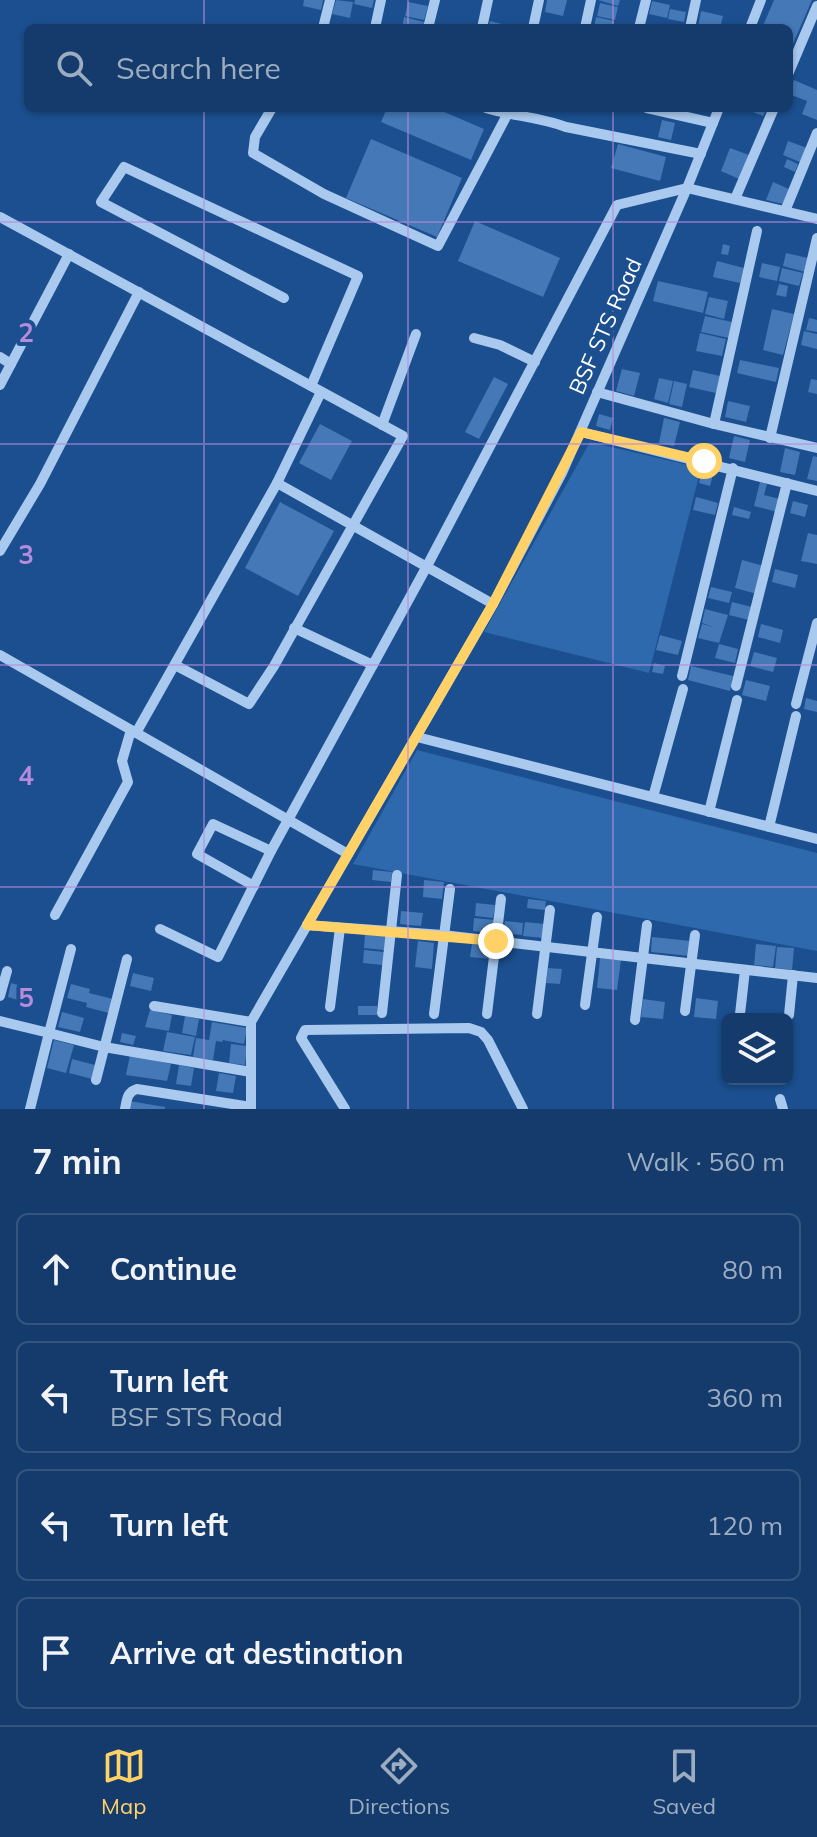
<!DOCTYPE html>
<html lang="en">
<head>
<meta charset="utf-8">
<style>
	:root { --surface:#143b6b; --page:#1d4271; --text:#f1f3f6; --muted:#9dadc1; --line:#33557e; --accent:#ffd166 }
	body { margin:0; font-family:Mulish,sans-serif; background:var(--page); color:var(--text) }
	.controls { position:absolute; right:24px; bottom:24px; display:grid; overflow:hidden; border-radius:12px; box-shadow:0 2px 6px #0004 }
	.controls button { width:72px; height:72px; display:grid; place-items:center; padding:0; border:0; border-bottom:2px solid var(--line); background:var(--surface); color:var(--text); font:40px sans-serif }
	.stop { position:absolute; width:24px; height:24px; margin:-18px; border:6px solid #ffd166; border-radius:50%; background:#fff }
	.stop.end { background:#ffd166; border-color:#fff; box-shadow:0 2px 8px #0008 }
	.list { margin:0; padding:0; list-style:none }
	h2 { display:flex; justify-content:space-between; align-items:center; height:104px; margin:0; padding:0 32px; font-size:34px }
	h2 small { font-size:26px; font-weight:400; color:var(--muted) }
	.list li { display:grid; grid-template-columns:52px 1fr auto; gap:24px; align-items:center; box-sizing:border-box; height:112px; margin:0 16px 16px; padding:0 16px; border:2px solid var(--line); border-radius:12px }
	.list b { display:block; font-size:30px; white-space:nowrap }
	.list p { margin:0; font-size:26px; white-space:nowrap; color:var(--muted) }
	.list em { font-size:26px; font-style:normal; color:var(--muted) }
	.icon { flex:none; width:44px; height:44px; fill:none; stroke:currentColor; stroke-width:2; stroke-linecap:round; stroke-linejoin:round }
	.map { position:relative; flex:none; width:817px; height:1109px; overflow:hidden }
	.search { position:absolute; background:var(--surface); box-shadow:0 2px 6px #0004; left:24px; right:24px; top:24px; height:88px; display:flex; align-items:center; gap:20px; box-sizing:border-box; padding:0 28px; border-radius:12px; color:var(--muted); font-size:30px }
	.sheet { height:616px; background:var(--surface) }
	nav { display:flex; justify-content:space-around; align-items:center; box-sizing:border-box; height:112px; border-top:2px solid var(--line); background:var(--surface); font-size:22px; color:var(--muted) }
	nav a { display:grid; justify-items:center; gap:4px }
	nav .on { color:var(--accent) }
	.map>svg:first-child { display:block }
</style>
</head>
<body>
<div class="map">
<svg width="817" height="1109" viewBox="0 0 817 1109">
	<rect width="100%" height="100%" fill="#1b4f8f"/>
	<g fill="#2e69ad">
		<path d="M590 442 701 468 649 673 484 632Z"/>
		<path d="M417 750 817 853V951L353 864Z"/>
	</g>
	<g fill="#4478b7">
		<path d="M304 0H323L321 10 303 6Z"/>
		<path d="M336 0 353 2 350 18 332 14Z"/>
		<path d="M355 0H374L372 8 354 4Z"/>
		<path d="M547 0H567L563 16 545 12Z"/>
		<path d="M598 0H620L618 6Z"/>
		<path d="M774 0H812L789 53V28H762Z"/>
		<path d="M652 1 670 5 667 18 649 14Z"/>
		<path d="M408 2 428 6 424 20 405 16Z"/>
		<path d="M600 3 618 7 615 20 597 16Z"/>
		<path d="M670 9 686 12 684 22 668 19Z"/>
		<path d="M701 11 723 16 720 28 698 27Z"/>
		<path d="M404 17 424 22 423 28H402Z"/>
		<path d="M596 17 614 21 613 28H594Z"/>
		<path d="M490 21 513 27V28H488Z"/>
		<path d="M794 80 817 90V120L802 114 807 101 789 94Z"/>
		<path d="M387 108H435L484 129 471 160 381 122Z"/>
		<path d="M743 108H767L763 116Z"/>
		<path d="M662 120 675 123 671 140 658 137Z"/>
		<path d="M371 139 462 178 437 237 346 198Z"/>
		<path d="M788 141 807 148 802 163 783 155Z"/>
		<path d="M618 144 666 157 660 181 611 168Z"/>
		<path d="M730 148 749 155 739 179 721 171Z"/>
		<path d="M787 159 798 164 795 172 784 167Z"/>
		<path d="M773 182 789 189 783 204 766 200Z"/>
		<path d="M475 221 560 258 543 297 458 261Z"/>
		<path d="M723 244 730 246 728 255 721 254Z"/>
		<path d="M786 253 808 258 805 272 783 266Z"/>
		<path d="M717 261 744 268 740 283 713 277Z"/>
		<path d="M762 263 780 267 777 281 759 277Z"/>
		<path d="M782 268 803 273 799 286 779 281Z"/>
		<path d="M658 281 708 292 703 313 653 301Z"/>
		<path d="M779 284 788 286 786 297 776 295Z"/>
		<path d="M709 297 728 301 724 319 705 314Z"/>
		<path d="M772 309 794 314 783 355 763 350Z"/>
		<path d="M705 316 732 322 729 338 701 332Z"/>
		<path d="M809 318 817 320V332L806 330Z"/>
		<path d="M804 331 817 334V349L801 345Z"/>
		<path d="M700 333 726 339 722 356 696 351Z"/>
		<path d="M740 360 779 368 776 382 737 373Z"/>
		<path d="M622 369 640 373 634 396 616 391Z"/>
		<path d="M693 370 720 376 716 393 689 387Z"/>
		<path d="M494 377 508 384 479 439 465 432Z"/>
		<path d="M659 378 673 381 668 403 654 399Z"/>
		<path d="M811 379 817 380V394L808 392Z"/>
		<path d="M674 381 687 384 682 407 669 404Z"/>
		<path d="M728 401 750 406 746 422 725 417Z"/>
		<path d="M599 414 613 418 610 430 596 426Z"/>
		<path d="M664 418 680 422 674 446 659 443Z"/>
		<path d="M320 424 352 441 331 480 299 463Z"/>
		<path d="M734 436 750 440 745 462 729 458Z"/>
		<path d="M785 448 800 452 795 475 780 472Z"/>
		<path d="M813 456 817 457V481L807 479Z"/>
		<path d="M703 468 714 471 710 486 699 483Z"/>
		<path d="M760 482 767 484 764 495 780 499 777 512 754 506Z"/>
		<path d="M696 497 718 503 715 515 693 510Z"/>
		<path d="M793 501 808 505 805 517 790 513Z"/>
		<path d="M280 502 334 531 298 596 245 568Z"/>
		<path d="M734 507 751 512 749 519 732 515Z"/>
		<path d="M808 533 817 535V564L801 561Z"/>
		<path d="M742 560 764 566 757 594 735 588Z"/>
		<path d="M775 569 798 575 795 588 772 582Z"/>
		<path d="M711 587 732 592 729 603 708 598Z"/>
		<path d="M732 602 752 607 749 620 729 615Z"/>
		<path d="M705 609 728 615 719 643 698 638 702 624 714 627 702 623Z"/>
		<path d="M761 624 783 630 780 643 758 637Z"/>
		<path d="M660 635 682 641 678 655 656 650Z"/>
		<path d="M719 644 738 649 735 663 715 658Z"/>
		<path d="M754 652 777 658 773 672 750 666Z"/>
		<path d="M654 663 665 666 663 674 652 672Z"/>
		<path d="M691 666 733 676 730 691 688 680Z"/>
		<path d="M746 680 770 686 766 701 742 695Z"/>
		<path d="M806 698 817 701V712L804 709Z"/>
		<path d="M373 870 392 872 391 882 372 880Z"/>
		<path d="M424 880 444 882 442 899 423 897Z"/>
		<path d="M528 899 546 901 545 910 527 908Z"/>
		<path d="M476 903 495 905 493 918 475 916Z"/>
		<path d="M401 911 423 913 421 926 400 924Z"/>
		<path d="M474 918 495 920 494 933 473 931Z"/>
		<path d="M505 921 523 923 522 935 503 933Z"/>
		<path d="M525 922 545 924 544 938 523 936Z"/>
		<path d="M365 934 386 936 384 950 364 948Z"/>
		<path d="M652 937 691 941 690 956 651 952Z"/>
		<path d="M418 941 434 943 432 969 415 967Z"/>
		<path d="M472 944 492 946 491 959 470 957Z"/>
		<path d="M756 944 776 946 773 967 754 965Z"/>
		<path d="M777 947 794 948 792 970 775 968Z"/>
		<path d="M364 950 384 952 383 965 363 963Z"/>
		<path d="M600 958 621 960 617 990 597 988Z"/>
		<path d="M548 968 562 969 560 984 546 983Z"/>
		<path d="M133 973 154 978 151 991 130 986Z"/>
		<path d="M11 983 29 988 25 1002 8 997Z"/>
		<path d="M71 984 90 989 89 993 113 999 109 1013 86 1007 87 1003 67 998Z"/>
		<path d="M696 998 718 1001 716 1019 694 1017Z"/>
		<path d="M643 999 665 1002 663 1019 641 1017Z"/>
		<rect x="358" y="1006" width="19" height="9"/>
		<path d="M150 1010 172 1015 169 1031 145 1027Z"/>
		<path d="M62 1012 84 1018 80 1032 58 1027Z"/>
		<path d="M185 1016 199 1019 196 1036 182 1033Z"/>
		<path d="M212 1022 247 1028 244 1044 223 1040 222 1042 216 1041 213 1060 193 1057 196 1038 209 1040Z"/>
		<path d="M167 1032 195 1037 191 1055 163 1051Z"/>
		<path d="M122 1033 136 1036 133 1045 120 1042Z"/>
		<path d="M54 1040 74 1045 66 1073 47 1068Z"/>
		<path d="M231 1044 247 1046 245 1065 229 1063Z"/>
		<path d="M130 1055 171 1064 167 1081 126 1075Z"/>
		<path d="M72 1059 95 1065 92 1079 69 1073Z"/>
		<path d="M179 1065 194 1068 191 1086 176 1084Z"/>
		<path d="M219 1073 236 1076 233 1093 216 1091Z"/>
		<path d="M129 1101 165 1107V1109H128Z"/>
	</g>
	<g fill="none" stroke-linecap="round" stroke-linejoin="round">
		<g stroke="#a9c9ee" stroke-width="10">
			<path d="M323 28 330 0"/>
			<path d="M375 28 381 0"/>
			<path d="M428 28 435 0"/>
			<path d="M482 28 488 0"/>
			<path d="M533 28 539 0"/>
			<path d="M585 28 591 0"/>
			<path d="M639 28 646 0"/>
			<path d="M690 28 696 0"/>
			<path d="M750 28 761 0"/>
			<path d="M789 72 817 6"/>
			<path d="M272 108 255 137 253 153 324 194 438 246 507 115"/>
			<path d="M486 108C512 116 540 117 566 127L701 154"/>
			<path d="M647 108 713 123"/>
			<path d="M735 199 774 108"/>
			<path d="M785 211 817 133"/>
			<path d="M0 217 403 436 274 666 249 704 175 665"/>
			<path d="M284 298 101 202 124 167 358 276 311 386"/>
			<path d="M474 338 500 345 535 362"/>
			<path d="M0 357 11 364"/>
			<path d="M0 385 69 254"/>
			<path d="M597 392 714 424 817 448"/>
			<path d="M714 424 757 231"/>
			<path d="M382 425 416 334"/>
			<path d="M581 432 817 491"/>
			<path d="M770 438 817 238"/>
			<path d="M277 483 493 604"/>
			<path d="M0 551 40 484 139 292"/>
			<path d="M294 628 373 665"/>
			<path d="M0 655 348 854"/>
			<path d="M682 676 733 468"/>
			<path d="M736 686 787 483"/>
			<path d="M796 704 817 623"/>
			<path d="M136 733 277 483 321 392"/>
			<path d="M417 737 817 839"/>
			<path d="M653 797 683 689"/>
			<path d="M709 812 737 700"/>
			<path d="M769 827 796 716"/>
			<path d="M254 886 197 854 213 824 271 851"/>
			<path d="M55 915 128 782 122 761 131 730"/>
			<path d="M307 925 443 935 817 978"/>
			<path d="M160 929 218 957 271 851 427 566 617 205 687 188 817 219"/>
			<path d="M0 996 7 971"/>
			<path d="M585 1005 597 917"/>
			<path d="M154 1006 251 1022"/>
			<path d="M330 1007 340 928"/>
			<path d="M685 1011 695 935"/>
			<path d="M382 1013 397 875"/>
			<path d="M434 1014 450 889"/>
			<path d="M487 1014 501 899"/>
			<path d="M537 1014 550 910"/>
			<path d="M740 1014 745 970"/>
			<path d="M789 1015 793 975"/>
			<path d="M635 1020 647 925"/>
			<path d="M0 1021 49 1033 71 949"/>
			<path d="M96 1080 127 959"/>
			<path d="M780 1099 783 1109"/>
			<path d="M30 1109 49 1033 104 1047 251 1072"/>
			<path d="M125 1109C127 1099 127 1092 137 1089L251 1107"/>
			<path d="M251 1109V1022L493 604 562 473 687 188 719 108"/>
			<path d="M345 1109 301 1038 305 1030 469 1028 481 1032 488 1040 523 1109"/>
		</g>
	</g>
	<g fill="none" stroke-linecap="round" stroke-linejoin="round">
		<path stroke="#ffd166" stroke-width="10" d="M496 941 307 925 493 604 581 432 704 461"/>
	</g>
	<path fill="none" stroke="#b68bdc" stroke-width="2" stroke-opacity="0.55" d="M204 0V28M408 0V28M613 0V28M204 108V1109M408 108V1109M613 108V1109M0 222H817M0 444H817M0 665H817M0 887H817"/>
	<g text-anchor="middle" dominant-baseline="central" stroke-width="8" stroke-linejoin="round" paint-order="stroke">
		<g font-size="22" fill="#fff" stroke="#1b4f8f">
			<text transform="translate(605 326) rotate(-66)">BSF STS Road</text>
		</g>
	</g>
	<g font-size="26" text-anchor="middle" font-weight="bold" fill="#b68bdc" stroke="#1b4f8f" stroke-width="8" stroke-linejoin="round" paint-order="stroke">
		<text x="26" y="342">2</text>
		<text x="26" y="564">3</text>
		<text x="26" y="785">4</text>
		<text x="26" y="1007">5</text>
	</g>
</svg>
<div class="controls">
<button><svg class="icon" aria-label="layers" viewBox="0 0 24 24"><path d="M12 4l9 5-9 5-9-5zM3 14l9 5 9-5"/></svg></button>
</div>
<div class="stop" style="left:704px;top:461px"></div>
<div class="stop end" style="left:496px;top:941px"></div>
<div class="search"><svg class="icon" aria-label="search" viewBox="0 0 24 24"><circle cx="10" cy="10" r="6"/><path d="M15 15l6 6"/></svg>Search here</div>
</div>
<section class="sheet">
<h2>7 min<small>Walk · 560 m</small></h2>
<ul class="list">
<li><svg class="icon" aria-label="ahead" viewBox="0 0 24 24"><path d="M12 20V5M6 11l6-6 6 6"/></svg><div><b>Continue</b></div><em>80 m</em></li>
<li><svg class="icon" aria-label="left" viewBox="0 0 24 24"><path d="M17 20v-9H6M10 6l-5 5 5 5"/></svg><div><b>Turn left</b><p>BSF STS Road</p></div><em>360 m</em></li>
<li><svg class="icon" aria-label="left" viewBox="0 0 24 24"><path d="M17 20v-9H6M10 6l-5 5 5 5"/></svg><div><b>Turn left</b></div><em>120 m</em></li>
<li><svg class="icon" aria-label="arrive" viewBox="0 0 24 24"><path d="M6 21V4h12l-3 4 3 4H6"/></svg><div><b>Arrive at destination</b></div></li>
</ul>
</section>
<nav>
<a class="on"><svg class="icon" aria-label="map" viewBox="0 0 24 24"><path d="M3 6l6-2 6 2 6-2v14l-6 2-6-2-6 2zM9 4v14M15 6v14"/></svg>Map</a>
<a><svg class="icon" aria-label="directions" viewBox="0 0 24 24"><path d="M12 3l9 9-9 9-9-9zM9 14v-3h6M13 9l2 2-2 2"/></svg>Directions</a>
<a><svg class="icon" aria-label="saved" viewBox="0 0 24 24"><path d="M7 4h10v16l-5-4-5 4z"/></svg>Saved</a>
</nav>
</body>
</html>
